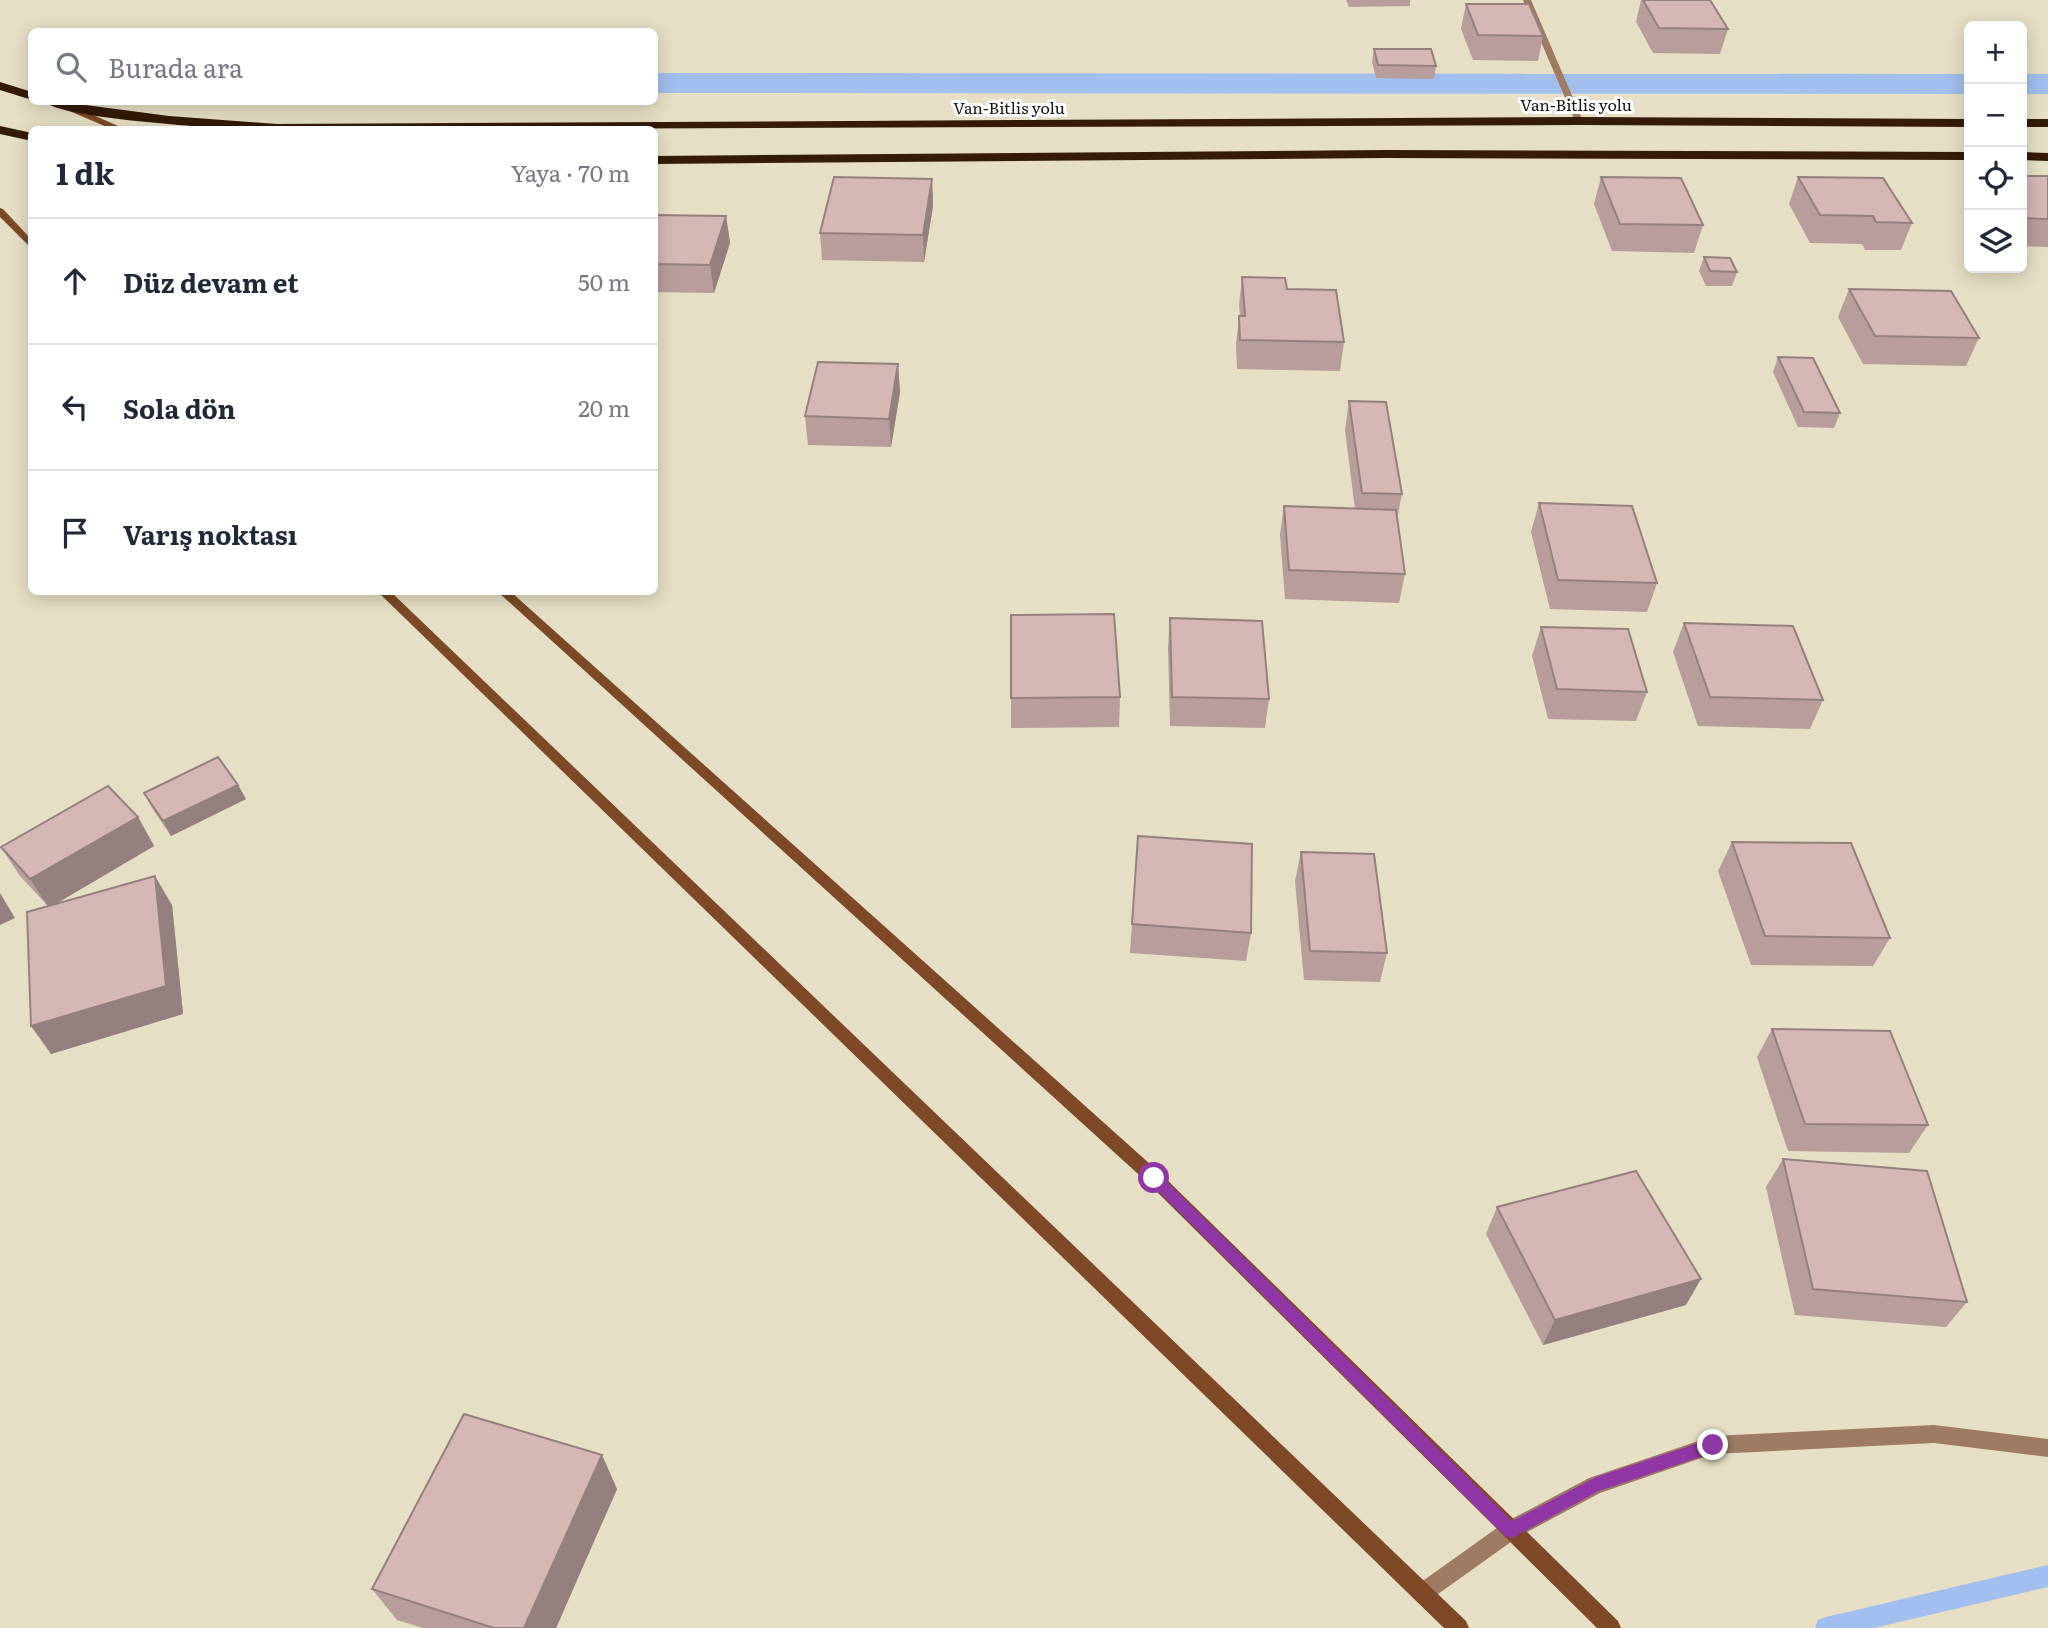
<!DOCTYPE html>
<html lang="tr">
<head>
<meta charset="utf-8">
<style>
	:root { --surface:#fff; --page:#f6f6f7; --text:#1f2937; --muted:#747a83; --line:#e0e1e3 }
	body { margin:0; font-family:Literata,serif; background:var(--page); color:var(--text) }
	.controls { position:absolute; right:21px; top:21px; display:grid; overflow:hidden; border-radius:10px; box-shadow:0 4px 18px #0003 }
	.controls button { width:63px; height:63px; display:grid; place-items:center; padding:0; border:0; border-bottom:2px solid var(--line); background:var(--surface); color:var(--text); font:35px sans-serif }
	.stop { position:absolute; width:21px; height:21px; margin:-16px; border:5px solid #8f38a5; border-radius:50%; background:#fff }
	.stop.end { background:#8f38a5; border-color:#fff; box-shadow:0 2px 7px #0008 }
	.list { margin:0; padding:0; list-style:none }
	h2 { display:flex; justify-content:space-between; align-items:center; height:91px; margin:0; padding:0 28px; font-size:30px }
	h2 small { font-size:23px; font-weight:400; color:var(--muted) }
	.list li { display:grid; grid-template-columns:46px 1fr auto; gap:21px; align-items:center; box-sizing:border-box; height:126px; padding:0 28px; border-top:2px solid var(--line) }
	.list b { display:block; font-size:26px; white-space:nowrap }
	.list em { font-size:23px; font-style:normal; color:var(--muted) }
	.icon { flex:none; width:38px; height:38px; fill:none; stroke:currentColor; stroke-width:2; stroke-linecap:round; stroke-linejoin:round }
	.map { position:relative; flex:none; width:2048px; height:1628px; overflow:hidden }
	.search { position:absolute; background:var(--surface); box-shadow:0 4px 18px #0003; left:28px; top:28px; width:630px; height:77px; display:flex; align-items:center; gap:18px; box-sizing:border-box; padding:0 24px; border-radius:10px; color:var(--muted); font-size:26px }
	.panel { position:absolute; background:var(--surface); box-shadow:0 4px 18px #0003; left:28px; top:126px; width:630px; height:469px; border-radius:10px }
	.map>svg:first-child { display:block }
</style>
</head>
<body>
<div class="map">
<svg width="2048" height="1628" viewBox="0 0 2048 1628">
	<rect width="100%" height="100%" fill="#e6dfc4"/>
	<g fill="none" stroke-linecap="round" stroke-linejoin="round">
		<path fill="#a1bfef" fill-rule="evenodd" d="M2048 1565V1587L1874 1628H1815L1818 1620 1826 1617Z"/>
		<g fill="#a1bfef" fill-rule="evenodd">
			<path d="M654 73 1969 74V94L654 93Z"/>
			<rect x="2022" y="74" width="26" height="20"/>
		</g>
		<g fill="#9f7b63" fill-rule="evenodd">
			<path d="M1523 0H1531L1583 121 1582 123 1575 121Z"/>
			<path d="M1934 1425 2048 1439V1457L1934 1443 1713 1454 1600 1493 1518 1537 1431 1599 1424 1602 1417 1599 1414 1592 1417 1585 1504 1523 1589 1478 1713 1436Z"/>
		</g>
		<g fill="#7d4a25" fill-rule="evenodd">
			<path d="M67 106H73L127 130H114L67 110Z"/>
			<path d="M0 208 3 209 32 240V249L0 217Z"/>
			<path d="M378 592H391L1466 1621 1469 1628H1444Z"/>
			<path d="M498 592H511L1160 1173 1618 1621 1621 1628H1597L1148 1183Z"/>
		</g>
		<g fill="#351b08" fill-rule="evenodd">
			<path d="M0 82 32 92V100L0 90Z"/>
			<path d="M45 102H63L169 116 277 124 1579 117 1969 119V127L1579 125 244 130C210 127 64 119 45 102Z"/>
			<rect x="2022" y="119" width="26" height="8"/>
			<path d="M0 126 32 133V141L0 134Z"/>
			<path d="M1386 150 1969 152V160L1386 158 654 164V156Z"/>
			<path d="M2022 152 2048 153V161L2022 160Z"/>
		</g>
	</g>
	<g fill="#b89d9b">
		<path d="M1346 0H1410V6L1349 7Z"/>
		<path d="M1641 0H1710L1728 29 1720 54 1653 53 1636 22Z"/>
		<path d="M1466 4 1543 36 1538 61 1473 60 1461 29Z"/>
		<path d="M1374 49 1436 66 1434 79 1376 78 1372 62Z"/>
		<path d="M2022 176H2048V247L2022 246Z"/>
		<path d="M1601 177 1703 225 1694 253 1612 251 1594 204Z"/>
		<path d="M1798 177 1912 223 1901 250H1865L1862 244 1810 243 1789 204Z"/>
		<path d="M932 179 933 206 924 262 822 260 820 233Z"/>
		<path d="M654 215 726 216 730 243 714 293 654 292Z"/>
		<path d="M1704 257 1737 272 1732 286H1706L1699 271Z"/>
		<path d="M1242 277 1287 289 1344 342 1340 371 1237 369 1236 344 1239 316H1240L1239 305Z"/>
		<path d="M1849 289 1979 338 1966 366 1863 364 1838 317Z"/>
		<path d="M1778 357 1840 413 1834 428 1798 427 1773 372Z"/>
		<path d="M898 364 900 392 891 447 808 445 805 416Z"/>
		<path d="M1349 401 1402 494 1397 519 1405 574 1399 603 1285 599 1280 535 1284 506 1355 509 1345 430Z"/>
		<path d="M1539 503 1657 583 1647 612 1550 609 1531 532Z"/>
		<path d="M1011 615 1120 697 1119 727 1011 728Z"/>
		<path d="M1170 618 1269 699 1265 728 1170 726 1168 648Z"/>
		<path d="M1684 623 1823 700 1810 729 1698 726 1673 652Z"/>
		<path d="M1541 627 1647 692 1636 721 1548 719 1532 656Z"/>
		<path d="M238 785 246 799 171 836 152 808 144 793Z"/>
		<path d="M138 817 154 846 55 904 172 905 183 1014 51 1054 48 906 20 876 1 847Z"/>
		<path d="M1138 836 1251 933 1246 961 1130 953Z"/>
		<path d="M1732 842 1890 938 1873 966 1751 965 1718 871Z"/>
		<path d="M1301 852 1387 953 1380 982 1304 980 1295 881Z"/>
		<path d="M1772 1029 1928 1125 1909 1153 1788 1151 1757 1057Z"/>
		<path d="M1783 1159 1967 1302 1946 1327 1795 1315 1766 1187Z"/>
		<path d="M1497 1207 1686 1305 1543 1345 1486 1234Z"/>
		<path d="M617 1489 556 1628H423L397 1620 372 1589Z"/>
	</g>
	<g fill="#96807e">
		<path d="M932 179 933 206 924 262 923 235Z"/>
		<path d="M726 216 730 243 714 293 710 265Z"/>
		<path d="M898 364 900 392 891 447 889 419Z"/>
		<path d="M238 785 246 799 171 836 163 821Z"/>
		<path d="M138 817 154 846 49 908 30 879Z"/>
		<path d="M155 876 172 905 183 1014 51 1054 31 1026Z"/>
		<path d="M0 893 15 918 0 925Z"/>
		<path d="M1701 1279 1686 1305 1543 1345 1555 1320Z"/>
		<path d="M602 1455 617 1489 556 1628H524Z"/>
	</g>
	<g fill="#d6b7b4" stroke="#96807e" stroke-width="2">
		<path d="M1643 0H1710L1728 29 1659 28Z"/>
		<path d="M1466 4H1529L1543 36 1478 35Z"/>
		<path d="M1374 49H1431L1436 66 1378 65Z"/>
		<path d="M2022 176H2048V219L2022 218Z"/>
		<path d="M834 177 932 179 923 235 820 233Z"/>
		<path d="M1601 177 1681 178 1703 225 1620 224Z"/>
		<path d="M1798 177 1883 178 1912 223 1876 222 1873 216 1820 215Z"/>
		<path d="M654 215 726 216 710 265 654 264Z"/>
		<path d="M1704 257 1730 258 1737 272 1710 271Z"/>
		<path d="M1242 277 1285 278 1287 289 1336 290 1344 342 1240 340 1239 316H1245Z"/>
		<path d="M1849 289 1951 291 1979 338 1875 336Z"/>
		<path d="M1778 357 1813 358 1840 413 1804 412Z"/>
		<path d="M818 362 898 364 889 419 805 416Z"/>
		<path d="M1349 401 1386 402 1402 494 1362 493Z"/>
		<path d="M1539 503 1632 506 1657 583 1558 580Z"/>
		<path d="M1284 506 1396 510 1405 574 1289 570Z"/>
		<path d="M1114 614 1120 697 1011 698V615Z"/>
		<path d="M1170 618 1262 621 1269 699 1172 697Z"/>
		<path d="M1684 623 1793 626 1823 700 1710 697Z"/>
		<path d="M1541 627 1628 629 1647 692 1557 689Z"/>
		<path d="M218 757 238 785 163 821 144 793Z"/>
		<path d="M108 786 138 817 30 879 1 847Z"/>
		<path d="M1138 836 1252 844 1251 933 1132 924Z"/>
		<path d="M1732 842 1851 843 1890 938 1765 936Z"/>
		<path d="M1301 852 1374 854 1387 953 1310 951Z"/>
		<path d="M155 876 166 986 31 1026 27 912Z"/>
		<path d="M1772 1029 1890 1031 1928 1125 1805 1124Z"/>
		<path d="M1783 1159 1927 1171 1967 1302 1813 1289Z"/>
		<path d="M1636 1171 1701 1279 1555 1320 1497 1207Z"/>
		<path d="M464 1414 602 1455 524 1628H494L372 1589Z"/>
	</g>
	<path fill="#8f38a5" d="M1154 1172 1159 1174 1512 1521 1596 1477 1713 1438 1718 1440 1721 1445 1718 1451 1599 1491 1516 1536 1511 1538 1505 1536 1149 1182 1147 1178Z"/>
	<g text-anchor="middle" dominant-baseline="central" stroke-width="6" stroke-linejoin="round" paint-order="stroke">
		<g font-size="16" fill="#18150c" stroke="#fff">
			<text x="1576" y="104">Van-Bitlis yolu</text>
			<text x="1009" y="107">Van-Bitlis yolu</text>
		</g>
	</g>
</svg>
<div class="controls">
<button>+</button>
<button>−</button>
<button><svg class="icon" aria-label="locate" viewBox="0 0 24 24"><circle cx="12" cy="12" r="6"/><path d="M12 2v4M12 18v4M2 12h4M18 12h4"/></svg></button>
<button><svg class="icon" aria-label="layers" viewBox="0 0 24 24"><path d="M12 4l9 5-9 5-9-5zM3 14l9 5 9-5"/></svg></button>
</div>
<div class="stop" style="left:1154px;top:1178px"></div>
<div class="stop end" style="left:1713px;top:1445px"></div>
<div class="search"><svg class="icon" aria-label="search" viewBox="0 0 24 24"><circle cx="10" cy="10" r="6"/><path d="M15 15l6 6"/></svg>Burada ara</div>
<section class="panel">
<h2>1 dk<small>Yaya · 70 m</small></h2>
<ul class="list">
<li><svg class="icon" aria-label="ahead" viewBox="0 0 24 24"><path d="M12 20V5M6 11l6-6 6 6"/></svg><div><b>Düz devam et</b></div><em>50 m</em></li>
<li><svg class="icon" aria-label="left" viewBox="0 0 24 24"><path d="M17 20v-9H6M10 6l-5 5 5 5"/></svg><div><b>Sola dön</b></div><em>20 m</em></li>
<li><svg class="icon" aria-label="arrive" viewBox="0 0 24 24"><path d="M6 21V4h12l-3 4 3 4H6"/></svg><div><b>Varış noktası</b></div></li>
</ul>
</section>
</div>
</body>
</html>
